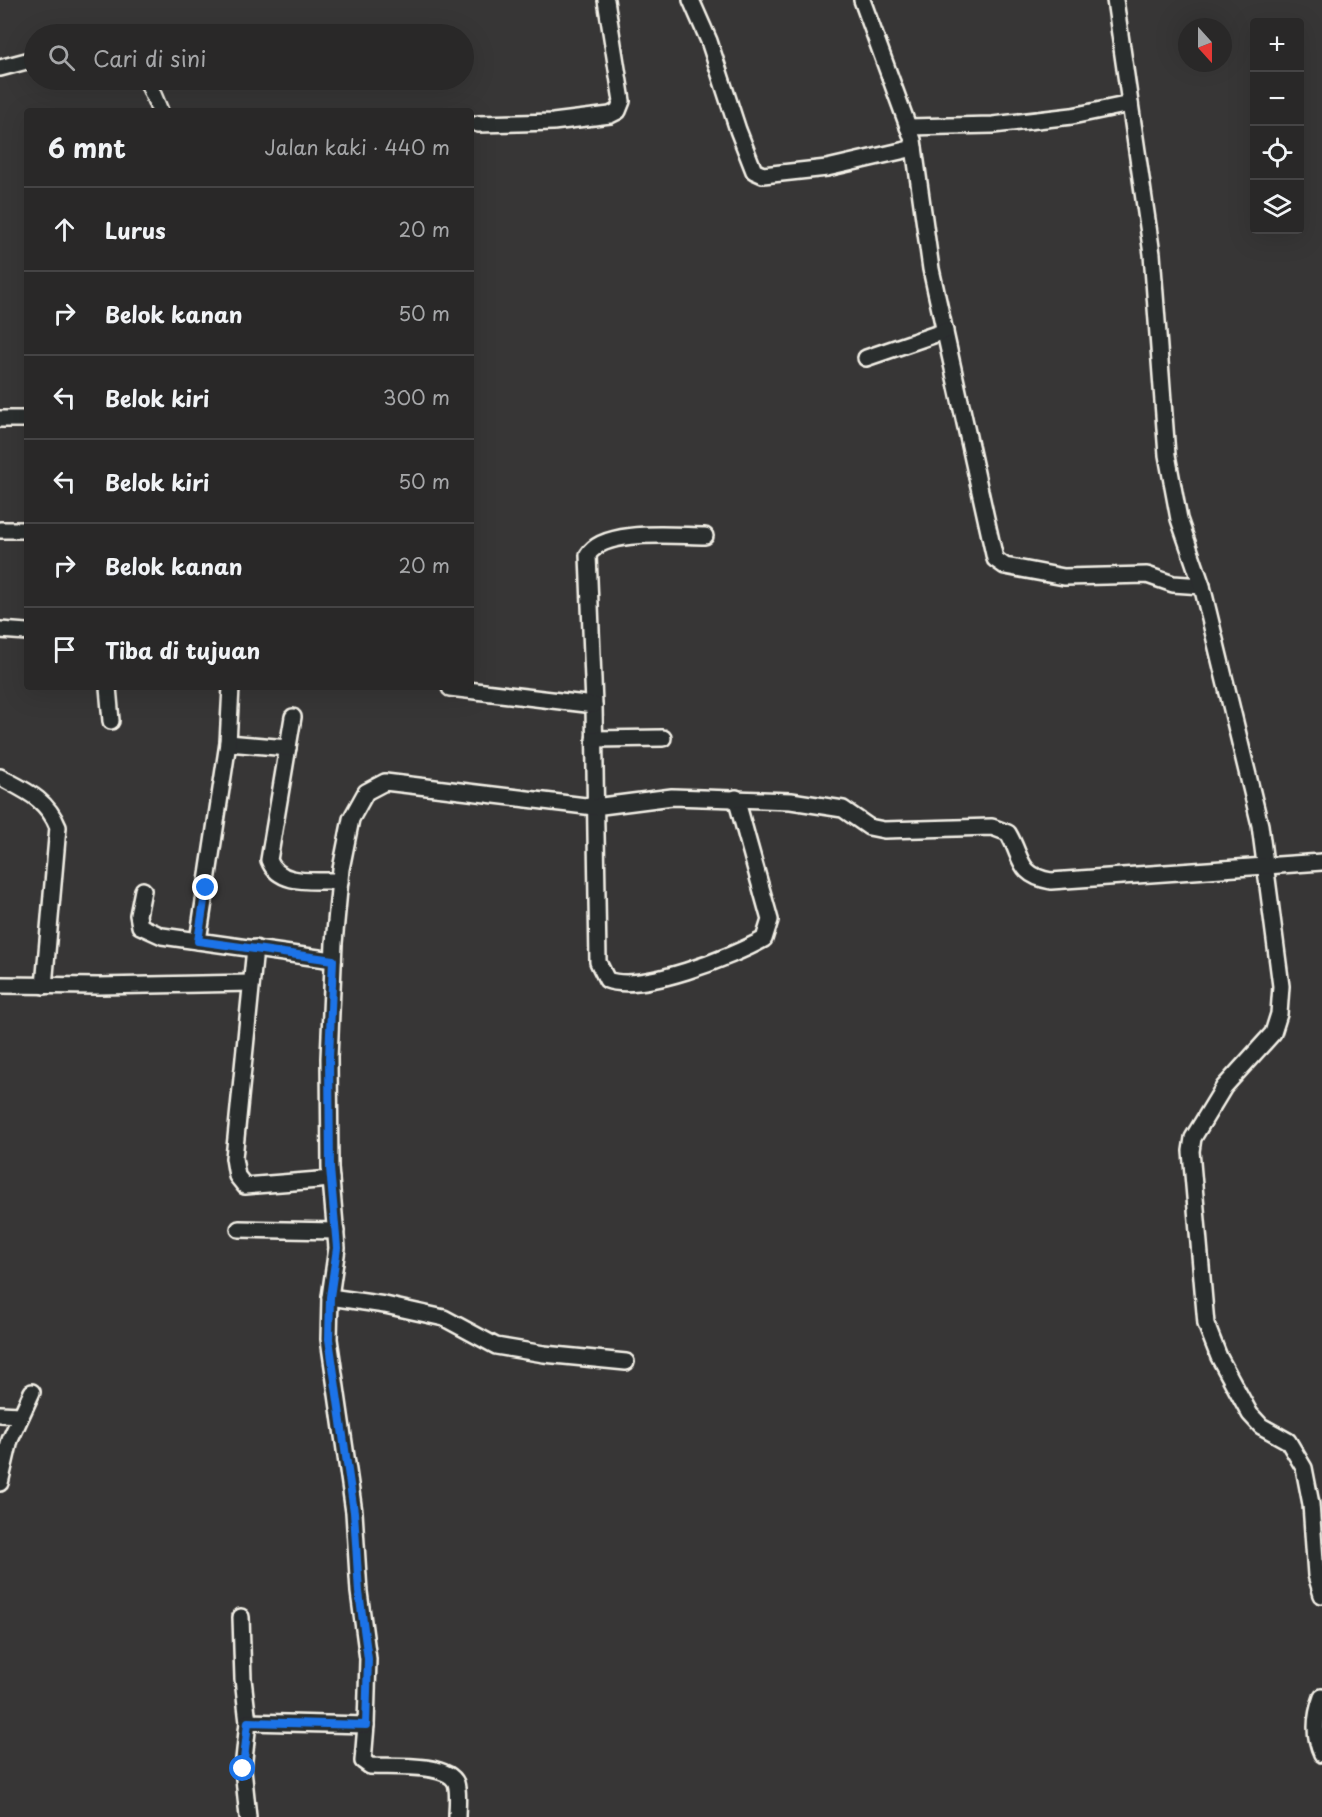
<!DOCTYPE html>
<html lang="id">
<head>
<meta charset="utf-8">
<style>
	:root { --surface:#292828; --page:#313030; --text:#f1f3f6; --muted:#a5a6a8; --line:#454445 }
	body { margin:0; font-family:"Playpen Sans",sans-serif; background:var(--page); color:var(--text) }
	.controls { position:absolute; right:18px; top:18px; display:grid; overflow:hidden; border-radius:6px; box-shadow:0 6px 24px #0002 }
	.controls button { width:54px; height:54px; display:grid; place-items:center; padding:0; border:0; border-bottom:2px solid var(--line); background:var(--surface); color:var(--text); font:30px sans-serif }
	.compass { position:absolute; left:1178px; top:18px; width:54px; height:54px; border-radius:50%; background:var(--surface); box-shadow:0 6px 24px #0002; rotate:159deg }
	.stop { position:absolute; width:18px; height:18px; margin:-14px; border:4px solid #1a73e8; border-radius:50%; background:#fff }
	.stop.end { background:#1a73e8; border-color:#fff; box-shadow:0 2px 6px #0008 }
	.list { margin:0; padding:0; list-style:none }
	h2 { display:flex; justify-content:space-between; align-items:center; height:78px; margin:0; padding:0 24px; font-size:26px }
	h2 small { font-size:20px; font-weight:400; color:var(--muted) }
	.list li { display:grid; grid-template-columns:39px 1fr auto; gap:18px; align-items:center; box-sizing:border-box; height:84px; padding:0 24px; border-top:2px solid var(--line) }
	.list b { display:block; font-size:22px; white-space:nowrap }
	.list em { font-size:20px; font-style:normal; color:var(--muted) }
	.icon { flex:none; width:33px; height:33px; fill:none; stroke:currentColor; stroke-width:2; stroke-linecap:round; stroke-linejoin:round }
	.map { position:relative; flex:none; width:1322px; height:1817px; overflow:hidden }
	.search { position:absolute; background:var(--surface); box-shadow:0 6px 24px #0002; left:24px; top:24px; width:450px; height:66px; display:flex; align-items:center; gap:15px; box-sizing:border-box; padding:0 21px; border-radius:33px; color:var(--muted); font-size:22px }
	.panel { position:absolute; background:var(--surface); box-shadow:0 6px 24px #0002; left:24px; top:108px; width:450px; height:582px; border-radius:6px }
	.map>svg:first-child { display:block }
</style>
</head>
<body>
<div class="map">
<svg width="1322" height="1817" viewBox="0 0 1322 1817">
	<rect width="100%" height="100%" fill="#373636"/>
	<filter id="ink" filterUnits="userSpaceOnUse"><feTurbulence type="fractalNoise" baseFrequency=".0167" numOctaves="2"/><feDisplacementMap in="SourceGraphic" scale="12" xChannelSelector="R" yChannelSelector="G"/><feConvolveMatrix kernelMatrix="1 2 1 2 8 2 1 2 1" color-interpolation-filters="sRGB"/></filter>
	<g filter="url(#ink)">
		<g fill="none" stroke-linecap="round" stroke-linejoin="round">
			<g stroke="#f4f1e8" stroke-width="20">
				<g id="street">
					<path d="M691 0 709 41 738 130 754 171 763 175 827 168 914 148"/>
					<path d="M862 0 913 140 931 269 995 559 1005 566 1064 577 1147 575 1173 584 1202 586"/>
					<path d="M1115 0 1152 254 1167 455 1179 519 1202 586 1260 825 1281 986 1279 1014 1273 1033 1224 1087 1193 1138 1191 1151 1206 1324 1219 1357 1250 1414 1261 1426 1288 1441 1304 1468 1311 1504 1316 1575 1322 1595"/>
					<path d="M0 68 34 59"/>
					<path d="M147 80 160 111"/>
					<path d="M478 124 553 122 610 115 618 111 622 101 606 0"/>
					<path d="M908 127 993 125 1072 116 1130 104"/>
					<path d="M866 358 945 331"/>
					<path d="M0 419H27"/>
					<path d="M0 530H27"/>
					<path d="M705 536C676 536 604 528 588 555L594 705 598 962 607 980C641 993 732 957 764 939L770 920 736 798"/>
					<path d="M0 630 27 632"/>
					<path d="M108 687 111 721"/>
					<path d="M450 688 594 705"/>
					<path d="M293 717 269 860C279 887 315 880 340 881"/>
					<path d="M594 739 663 738"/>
					<path d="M228 743 288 748"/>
					<path d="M0 777C26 791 47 799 58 827L44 986"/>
					<path d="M143 890 138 915 140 926 162 936 333 960"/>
					<path d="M198 941 228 743 231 687"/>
					<path d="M255 948 234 1158 237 1176 245 1186 331 1179"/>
					<path d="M0 985 99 986 251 983"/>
					<path d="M239 1229 336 1231"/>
					<path d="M330 1297 385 1305 444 1318 496 1346 544 1354 626 1362"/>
					<path d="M0 1414 20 1415"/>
					<path d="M0 1483 10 1440 32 1392"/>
					<path d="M241 1617 243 1679 248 1722"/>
					<path d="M1322 1697C1315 1716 1313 1735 1322 1754"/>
					<path d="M366 1725 363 1761 370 1766C390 1767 447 1762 456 1783 459 1793 457 1807 457 1817"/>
					<path d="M248 1817 243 1769 248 1722 366 1725 368 1659 359 1592 354 1512 329 1339 330 1297 337 1248 330 1168 329 1058 334 943 341 869 351 819 366 792 385 782 594 807 672 797 791 801 843 809 869 827 884 830 992 827 1008 833C1023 858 1017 875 1051 881L1322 862"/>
				</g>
			</g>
			<use href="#street" stroke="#2a2d2e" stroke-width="15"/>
		</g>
	</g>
	<g fill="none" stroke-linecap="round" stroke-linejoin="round" filter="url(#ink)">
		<path stroke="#1a73e8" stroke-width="8" d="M206 888 198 941 333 960 329 1058 330 1168 337 1248 330 1297 329 1339 354 1512 359 1592 368 1659 366 1725 248 1722 243 1769"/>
	</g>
</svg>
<div class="controls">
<button>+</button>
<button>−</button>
<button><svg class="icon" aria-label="locate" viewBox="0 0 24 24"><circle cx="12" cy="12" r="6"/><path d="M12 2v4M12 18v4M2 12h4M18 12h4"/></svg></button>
<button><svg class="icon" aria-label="layers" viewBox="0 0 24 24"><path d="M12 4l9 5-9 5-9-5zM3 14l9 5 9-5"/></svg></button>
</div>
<svg class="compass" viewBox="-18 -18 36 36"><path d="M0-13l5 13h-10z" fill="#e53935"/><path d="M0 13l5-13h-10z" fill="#a5a6a8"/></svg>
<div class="stop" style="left:243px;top:1769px"></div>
<div class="stop end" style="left:206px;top:888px"></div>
<div class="search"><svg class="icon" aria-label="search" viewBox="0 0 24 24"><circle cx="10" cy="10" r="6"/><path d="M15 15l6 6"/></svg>Cari di sini</div>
<section class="panel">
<h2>6 mnt<small>Jalan kaki · 440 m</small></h2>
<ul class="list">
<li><svg class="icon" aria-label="ahead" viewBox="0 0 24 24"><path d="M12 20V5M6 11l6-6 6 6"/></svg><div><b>Lurus</b></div><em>20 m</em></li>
<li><svg class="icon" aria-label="right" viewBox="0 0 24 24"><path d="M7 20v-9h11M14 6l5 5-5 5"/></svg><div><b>Belok kanan</b></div><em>50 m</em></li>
<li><svg class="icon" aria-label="left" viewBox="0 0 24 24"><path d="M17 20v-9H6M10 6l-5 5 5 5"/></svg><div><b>Belok kiri</b></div><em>300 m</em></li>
<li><svg class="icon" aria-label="left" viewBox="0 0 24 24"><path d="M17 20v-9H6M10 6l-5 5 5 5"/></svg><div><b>Belok kiri</b></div><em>50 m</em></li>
<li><svg class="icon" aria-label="right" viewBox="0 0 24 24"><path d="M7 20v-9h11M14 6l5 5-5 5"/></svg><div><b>Belok kanan</b></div><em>20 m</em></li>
<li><svg class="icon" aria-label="arrive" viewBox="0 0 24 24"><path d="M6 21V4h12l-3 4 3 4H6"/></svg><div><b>Tiba di tujuan</b></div></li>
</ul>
</section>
</div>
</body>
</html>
